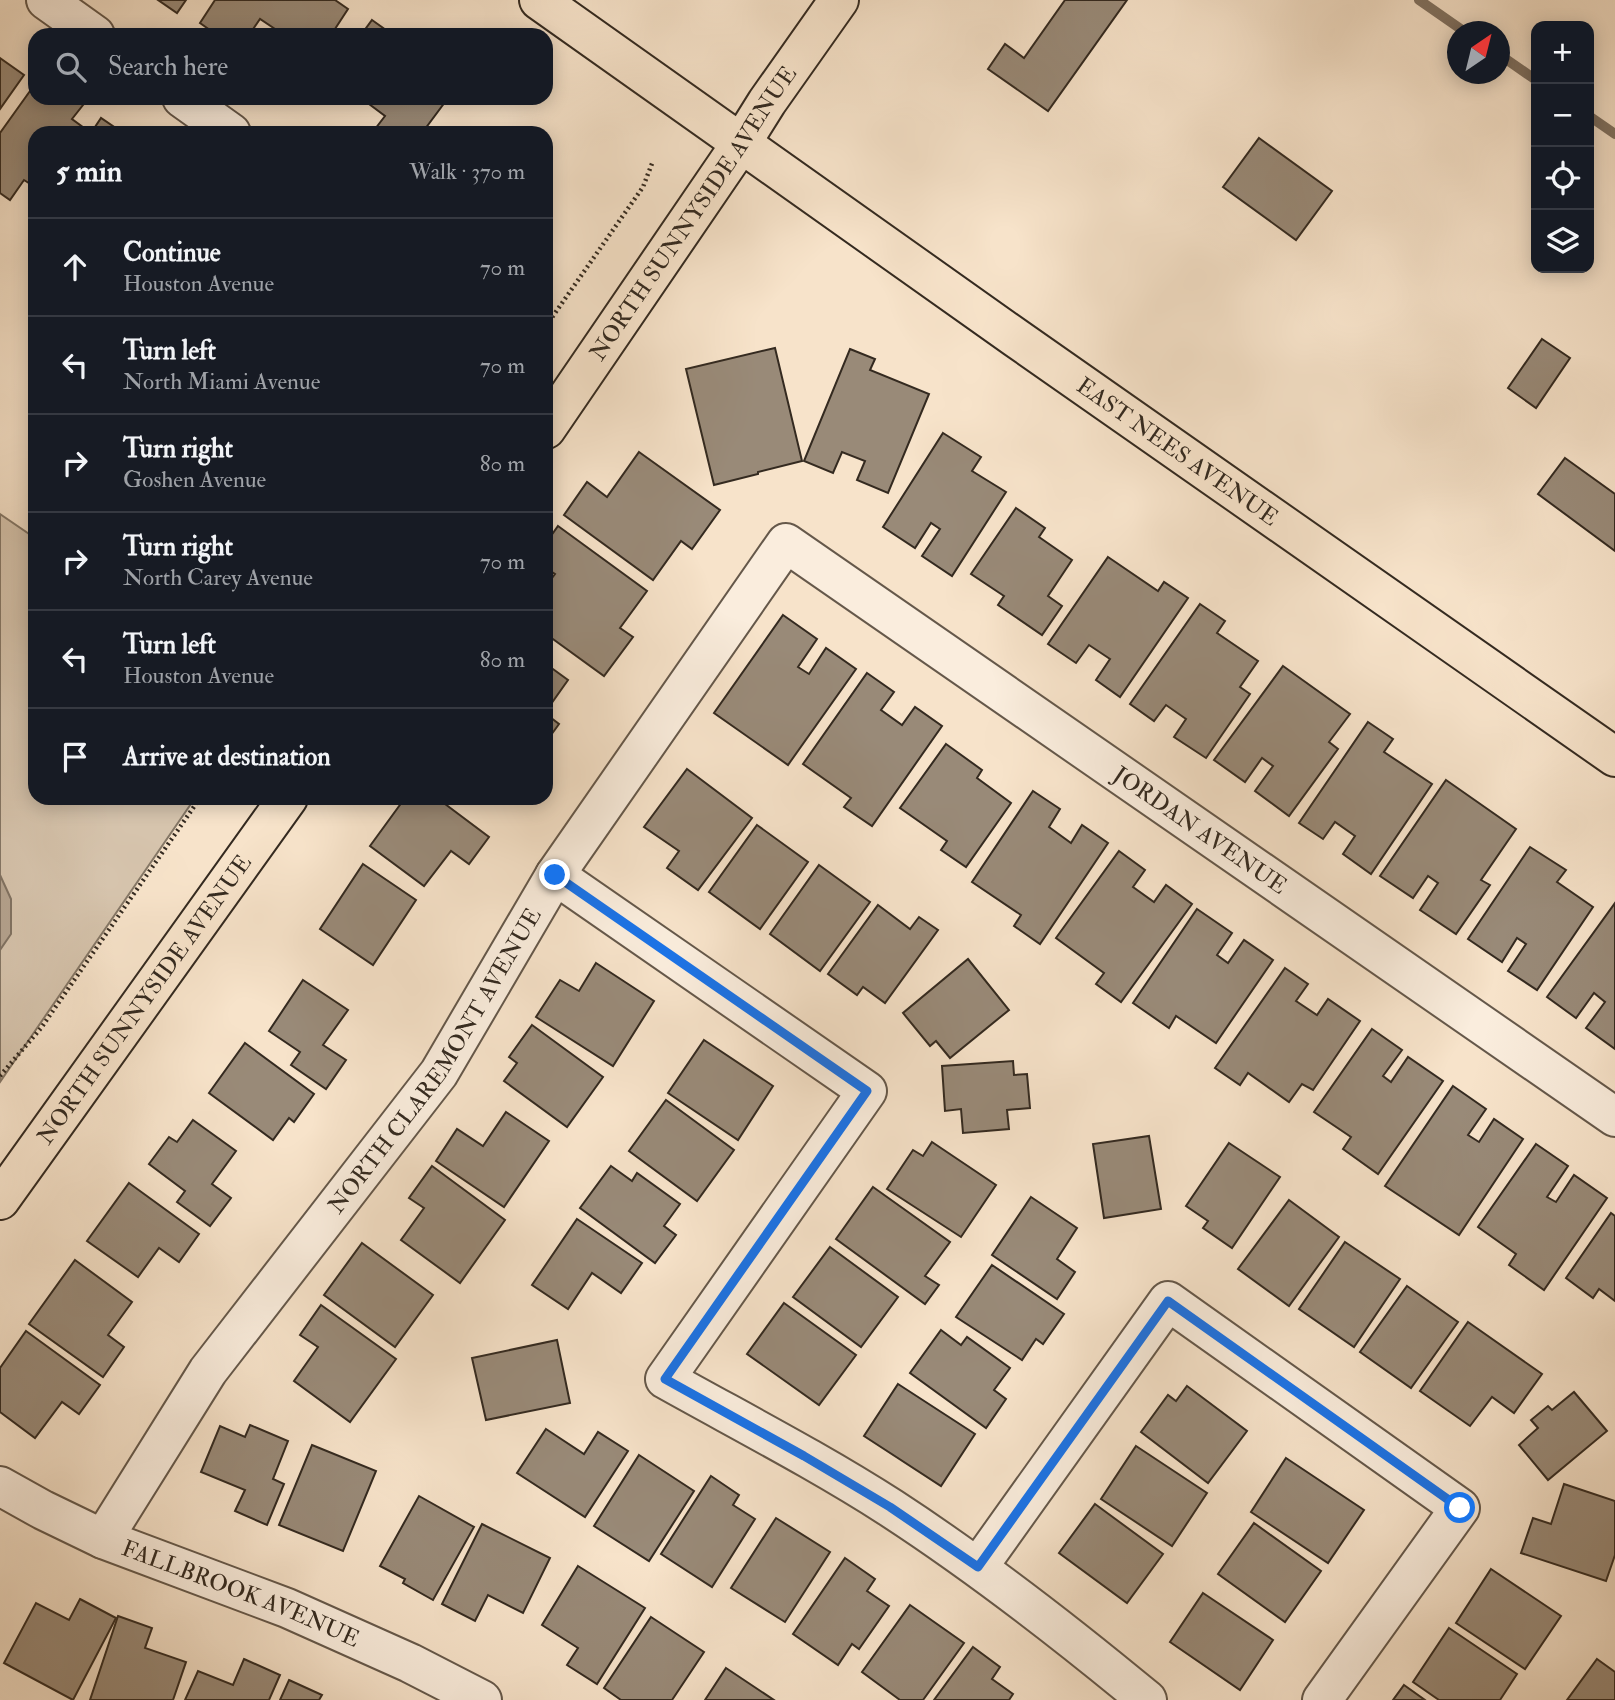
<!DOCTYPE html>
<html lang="en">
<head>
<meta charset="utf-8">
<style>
	:root { --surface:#171b24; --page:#242831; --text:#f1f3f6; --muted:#9ea1a6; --line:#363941 }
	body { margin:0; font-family:"IM FELL Double Pica",serif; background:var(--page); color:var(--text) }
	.controls { position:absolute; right:21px; top:21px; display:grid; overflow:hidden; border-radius:14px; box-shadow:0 4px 18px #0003 }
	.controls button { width:63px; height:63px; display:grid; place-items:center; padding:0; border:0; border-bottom:2px solid var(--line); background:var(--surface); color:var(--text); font:35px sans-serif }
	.compass { position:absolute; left:1447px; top:21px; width:63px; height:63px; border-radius:50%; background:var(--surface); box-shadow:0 4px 18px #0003; rotate:35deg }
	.stop { position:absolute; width:21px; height:21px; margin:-16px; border:5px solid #1a73e8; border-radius:50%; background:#fff }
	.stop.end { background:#1a73e8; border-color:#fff; box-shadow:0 2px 7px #0008 }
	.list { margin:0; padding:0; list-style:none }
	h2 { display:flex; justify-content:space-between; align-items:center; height:91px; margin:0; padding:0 28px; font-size:30px }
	h2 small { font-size:23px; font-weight:400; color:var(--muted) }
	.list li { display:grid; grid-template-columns:46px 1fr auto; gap:21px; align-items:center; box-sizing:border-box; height:98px; padding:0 28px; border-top:2px solid var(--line) }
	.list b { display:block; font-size:26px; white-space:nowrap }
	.list p { margin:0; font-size:23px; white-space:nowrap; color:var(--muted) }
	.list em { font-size:23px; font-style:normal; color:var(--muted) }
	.icon { flex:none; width:38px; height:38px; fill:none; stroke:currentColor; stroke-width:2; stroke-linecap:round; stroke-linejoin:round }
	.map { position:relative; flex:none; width:1615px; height:1700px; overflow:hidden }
	.search { position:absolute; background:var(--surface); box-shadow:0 4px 18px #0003; left:28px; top:28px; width:525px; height:77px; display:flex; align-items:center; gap:18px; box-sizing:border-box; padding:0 24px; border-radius:21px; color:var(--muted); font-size:26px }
	.panel { position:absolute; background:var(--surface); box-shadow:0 4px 18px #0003; left:28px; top:126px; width:525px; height:679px; border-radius:21px }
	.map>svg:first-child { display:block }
</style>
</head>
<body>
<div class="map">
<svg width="1615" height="1700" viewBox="0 0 1615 1700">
	<rect width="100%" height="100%" fill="#f7e3ca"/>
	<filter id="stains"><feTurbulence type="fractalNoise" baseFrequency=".00286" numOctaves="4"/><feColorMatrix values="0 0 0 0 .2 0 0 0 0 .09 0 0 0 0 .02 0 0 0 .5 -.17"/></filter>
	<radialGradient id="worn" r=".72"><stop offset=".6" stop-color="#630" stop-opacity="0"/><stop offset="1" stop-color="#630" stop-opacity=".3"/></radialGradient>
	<path fill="#d6c4ad" stroke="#857766" stroke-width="2" d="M0 514 35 538V798H195L0 1082Z"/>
	<path fill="#b5a490" stroke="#817363" stroke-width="2" d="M0 875 11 899V934L0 950Z"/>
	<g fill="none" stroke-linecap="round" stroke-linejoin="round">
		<g stroke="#817363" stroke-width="10">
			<path d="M1419 0 1465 32"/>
			<path d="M1500 55 1536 80"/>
			<path d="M1589 116 1615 134"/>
		</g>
	</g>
	<g fill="#998a78" stroke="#342a20" stroke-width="2">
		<path d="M158 0H186L177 13Z"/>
		<path d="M215 0H335L348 9 331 35H271L275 29 260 19 249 35H217L200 23Z"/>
		<path d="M1065 0H1127L1048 111 988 69 1005 44 1024 58Z"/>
		<path d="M372 20 393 35H361Z"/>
		<path d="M0 58 24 75 0 109Z"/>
		<path d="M35 84V98H73L83 105 72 119 91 133 101 118 123 133H35V187L24 180 10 200 0 193V133Z"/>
		<path d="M361 98H448L422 133H372L385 116Z"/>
		<path d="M1259 138 1332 191 1296 240 1223 187Z"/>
		<path d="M1542 339 1570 358 1536 408 1508 388Z"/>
		<path d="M775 348 802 461 758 472V474L714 485 686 369Z"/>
		<path d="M850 349 875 359 870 370 929 394 888 493 857 480 865 461 842 452 833 473 804 461Z"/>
		<path d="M943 433 981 457 972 471 1006 492 952 576 922 556 940 529 931 523 915 548 883 527Z"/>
		<path d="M639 452 720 510 692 549 681 541 653 580 564 515 587 482 607 497Z"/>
		<path d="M1565 458 1615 494V551L1538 494Z"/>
		<path d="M1016 508 1045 528 1039 537 1072 560 1048 596 1062 606 1042 635 998 605 1004 596 971 574Z"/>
		<path d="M558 526 647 591 620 628 633 637 604 676 546 634V586L555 574 546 568V543Z"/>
		<path d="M1108 557 1158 591 1164 582 1188 598 1120 697 1096 680 1110 659 1089 645 1076 663 1048 644Z"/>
		<path d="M1200 604 1225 621 1217 633 1258 661 1240 687 1250 694 1206 758 1174 737 1186 719 1166 705 1154 721 1130 704Z"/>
		<path d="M783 615 817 639 798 667 809 674 826 648 856 669 788 765 714 713Z"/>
		<path d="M546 664 568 680 546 711Z"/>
		<path d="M1283 666 1350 714 1329 742 1338 749 1289 816 1255 791 1273 766 1262 758 1245 782 1214 760Z"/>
		<path d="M867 673 894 692 881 710 902 725 915 707 942 726 872 826 844 807 851 798 803 764Z"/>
		<path d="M546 714 559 724 546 742Z"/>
		<path d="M1368 722 1393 739 1384 752 1432 784 1371 874 1343 854 1355 836 1335 822 1323 839 1299 823Z"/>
		<path d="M946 744 982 770 977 778 1011 803 966 867 941 850 947 841 900 808Z"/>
		<path d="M687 769 752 818 698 890 667 868 679 851 644 827Z"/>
		<path d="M1446 780 1516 829 1481 880 1490 885 1456 934 1420 910 1438 883 1428 876 1413 898 1380 876Z"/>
		<path d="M1033 791 1060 809 1049 827 1071 843 1082 825 1108 843 1040 944 1014 926 1021 915 972 882Z"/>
		<path d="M405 798H437L489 837 469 864 451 851 424 886 370 846Z"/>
		<path d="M757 825 808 862 760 929 709 892Z"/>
		<path d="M1530 847 1566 870 1557 882 1593 907 1537 990 1508 971 1526 944 1517 938 1502 962 1468 939Z"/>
		<path d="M1119 851 1145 870 1133 887 1154 902 1166 885 1192 904 1121 1002 1096 984 1104 973 1056 938Z"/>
		<path d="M363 864 416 900 373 965 320 929Z"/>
		<path d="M819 865 870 902 820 971 770 934Z"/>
		<path d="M1615 903V1049L1586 1028 1605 1002 1594 993 1576 1018 1547 997Z"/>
		<path d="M878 905 910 929 919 917 938 930 885 1003 863 987 857 995 828 974Z"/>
		<path d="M1197 909 1232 933 1217 955 1228 963 1244 940 1273 960 1216 1043 1176 1016 1169 1028 1133 1003Z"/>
		<path d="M968 959 1009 1010 950 1058 936 1041 930 1046 903 1013Z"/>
		<path d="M596 963 654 1001 613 1066 536 1017 560 980 579 991Z"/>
		<path d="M1285 968 1308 984 1296 1001 1317 1015 1328 999 1360 1021 1313 1090 1302 1084 1289 1102 1248 1073 1240 1085 1215 1068Z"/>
		<path d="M303 980 348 1010 323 1045 346 1060 326 1089 291 1065 300 1052 269 1031Z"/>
		<path d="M532 1025 603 1077 567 1127 504 1081 517 1063 509 1057Z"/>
		<path d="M1372 1029 1402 1050 1383 1076 1391 1082 1408 1057 1443 1081 1378 1174 1343 1149 1351 1137 1314 1112Z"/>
		<path d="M704 1040 773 1086 738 1140 668 1093Z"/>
		<path d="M245 1043 314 1094 294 1122 289 1118 273 1140 209 1093Z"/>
		<path d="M1013 1061 1014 1075 1027 1074 1030 1108 1007 1110 1009 1129 963 1133 961 1109 945 1111 942 1066Z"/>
		<path d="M1453 1086 1486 1109 1468 1135 1479 1142 1494 1119 1523 1139 1459 1235 1385 1186Z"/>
		<path d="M666 1100 734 1150 697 1201 629 1151Z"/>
		<path d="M506 1112 549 1141 504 1207 436 1161 457 1129 483 1146Z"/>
		<path d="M193 1120 236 1151 212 1184 231 1198 210 1226 177 1202 185 1191 149 1164 169 1137 177 1142Z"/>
		<path d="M1149 1136 1161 1209 1104 1218 1093 1144Z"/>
		<path d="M932 1142 996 1185 961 1237 887 1189 913 1150 923 1156Z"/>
		<path d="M1229 1143 1280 1177 1232 1248 1203 1228 1208 1221 1186 1206Z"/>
		<path d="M1536 1144 1568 1166 1547 1197 1556 1202 1574 1175 1607 1198 1544 1290 1509 1265 1516 1254 1478 1227Z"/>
		<path d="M432 1166 505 1220 460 1283 401 1240 424 1208 409 1198Z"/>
		<path d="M611 1166 632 1181 637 1173 680 1204 664 1226 676 1235 655 1263 580 1208Z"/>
		<path d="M129 1183 199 1234 179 1262 159 1248 138 1277 87 1241Z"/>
		<path d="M873 1187 950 1242 925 1276 939 1285 925 1304 836 1239Z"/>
		<path d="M1031 1197 1077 1228 1057 1259 1075 1272 1057 1299 992 1255Z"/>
		<path d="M1289 1200 1339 1237 1289 1306 1238 1269Z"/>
		<path d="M1611 1213 1615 1216V1301L1599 1289 1593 1298 1566 1278Z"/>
		<path d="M577 1219 642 1263 621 1293 592 1273 568 1309 532 1285Z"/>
		<path d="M1345 1242 1400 1279 1354 1347 1299 1309Z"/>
		<path d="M362 1243 433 1295 395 1347 324 1295Z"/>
		<path d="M830 1247 898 1297 861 1347 793 1297Z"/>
		<path d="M75 1260 132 1302 108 1335 124 1347 103 1377 29 1324Z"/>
		<path d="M992 1265 1064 1314 1043 1344 1036 1339 1022 1360 956 1317Z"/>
		<path d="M1407 1286 1458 1322 1411 1388 1360 1352Z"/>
		<path d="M784 1303 856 1355 819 1405 747 1354Z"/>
		<path d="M321 1305 396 1359 350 1422 294 1381 318 1347 300 1335Z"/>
		<path d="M1468 1322 1542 1374 1514 1413 1492 1397 1470 1426 1420 1391Z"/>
		<path d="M941 1330 961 1345 967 1337 1010 1368 994 1390 1006 1399 986 1428 910 1373Z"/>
		<path d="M26 1331 100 1385 79 1414 62 1402 35 1438 0 1412V1368Z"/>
		<path d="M557 1340 570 1403 486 1420 472 1358Z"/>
		<path d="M898 1384 975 1434 941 1486 864 1436Z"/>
		<path d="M1187 1386 1247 1431 1208 1483 1141 1432 1168 1395 1176 1401Z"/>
		<path d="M1574 1392 1607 1431 1548 1480 1519 1445 1538 1428 1531 1420 1548 1406 1552 1410Z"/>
		<path d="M250 1425 288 1441 273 1479 284 1484 267 1525 235 1511 245 1490 201 1472 220 1426 245 1437Z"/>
		<path d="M546 1429 584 1454 598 1432 628 1451 585 1517 517 1473Z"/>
		<path d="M312 1445 376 1471 343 1551 279 1525Z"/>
		<path d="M1136 1446 1207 1493 1172 1546 1101 1499Z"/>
		<path d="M639 1455 694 1491 649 1561 594 1526Z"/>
		<path d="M1286 1458 1364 1510 1328 1563 1251 1512Z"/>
		<path d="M711 1476 739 1495 733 1505 755 1519 712 1587 661 1554Z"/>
		<path d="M1564 1484 1615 1501V1555L1606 1581 1521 1553 1533 1518 1551 1524Z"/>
		<path d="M419 1496 474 1527 433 1600 403 1583 405 1579 380 1566Z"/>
		<path d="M1095 1504 1163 1554 1127 1603 1059 1553Z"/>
		<path d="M776 1518 830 1552 785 1622 731 1588Z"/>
		<path d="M1254 1523 1321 1571 1285 1622 1218 1574Z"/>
		<path d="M482 1524 550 1558 523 1613 488 1595 475 1621 442 1604Z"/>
		<path d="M845 1558 875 1579 867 1591 889 1606 859 1649 852 1644 838 1665 793 1634Z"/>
		<path d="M578 1566 645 1608 597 1684 567 1665 578 1648 542 1625Z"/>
		<path d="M1491 1569 1561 1616 1525 1669 1456 1623Z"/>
		<path d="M1203 1593 1273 1640 1240 1690 1170 1642Z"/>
		<path d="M80 1599 116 1618 73 1700 4 1663 36 1603 69 1620Z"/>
		<path d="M910 1605 964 1643 923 1700H900L862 1672Z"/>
		<path d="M118 1616 152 1628 145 1648 186 1662 173 1700H90Z"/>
		<path d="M651 1617 704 1652 672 1700H621L604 1688Z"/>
		<path d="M1449 1628 1517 1674 1500 1700H1439L1413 1682Z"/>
		<path d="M973 1647 1000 1667 992 1679 1013 1694 1009 1700H934Z"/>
		<path d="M244 1659 280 1675 269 1700H185L198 1671 233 1685Z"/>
		<path d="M1597 1659 1615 1672V1700H1567Z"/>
		<path d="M726 1668 774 1700H705Z"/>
		<path d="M289 1680 322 1695 319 1700H280Z"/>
		<path d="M1404 1685 1425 1700H1393Z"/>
	</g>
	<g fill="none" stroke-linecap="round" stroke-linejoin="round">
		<g stroke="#65584a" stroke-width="42">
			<g id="minor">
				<path d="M46 0 95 35"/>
				<path d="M182 98 231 133"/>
				<path d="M555 875 867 1091 665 1379C740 1421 818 1461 891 1508 980 1566 1065 1632 1147 1700"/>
				<path id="s1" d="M0 1486 43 1510 103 1539 287 1608 410 1663 482 1700"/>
				<path id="s2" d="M103 1539 208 1371 439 1073 555 875 786 543 1615 1117"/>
				<path d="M978 1567 1168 1301 1460 1508 1322 1700"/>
			</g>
		</g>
		<g stroke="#342a20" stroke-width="42">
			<g id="major">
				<path id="s3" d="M539 0 1016 338 1615 757"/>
				<path id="s4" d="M546 429 742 142 767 102 839 0"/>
				<path id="s5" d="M0 1200 288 798"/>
			</g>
		</g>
		<g stroke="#342a20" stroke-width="4.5" stroke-dasharray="2 3.5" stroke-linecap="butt">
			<path d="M546 326 643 187 653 161"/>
			<path d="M0 1076 41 1028 200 798"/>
		</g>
		<use href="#minor" stroke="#faeddd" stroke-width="38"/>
		<use href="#major" stroke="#f7e3ca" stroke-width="38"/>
	</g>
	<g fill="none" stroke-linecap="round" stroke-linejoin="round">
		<path stroke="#1a73e8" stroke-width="9" d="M555 875 867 1091 665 1379 804 1456 890 1507 978 1567 1168 1301 1460 1508"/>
	</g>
	<g text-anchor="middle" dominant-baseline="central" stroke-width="5" stroke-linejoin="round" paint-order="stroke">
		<g font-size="23" fill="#342a20" stroke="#faeddd">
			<text stroke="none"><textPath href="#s4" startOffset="261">NORTH SUNNYSIDE AVENUE</textPath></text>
			<text stroke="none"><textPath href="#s3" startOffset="782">EAST NEES AVENUE</textPath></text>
			<text stroke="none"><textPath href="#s2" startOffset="1713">JORDAN AVENUE</textPath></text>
			<text stroke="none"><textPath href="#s5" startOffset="247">NORTH SUNNYSIDE AVENUE</textPath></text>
			<text stroke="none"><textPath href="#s2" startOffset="583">NORTH CLAREMONT AVENUE</textPath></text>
			<text stroke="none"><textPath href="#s1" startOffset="264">FALLBROOK AVENUE</textPath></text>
		</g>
	</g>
	<rect width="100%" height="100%" filter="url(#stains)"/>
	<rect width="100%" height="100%" fill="url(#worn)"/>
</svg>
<div class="controls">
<button>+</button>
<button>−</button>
<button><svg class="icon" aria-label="locate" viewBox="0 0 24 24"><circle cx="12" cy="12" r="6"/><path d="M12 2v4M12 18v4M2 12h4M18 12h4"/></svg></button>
<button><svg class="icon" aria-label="layers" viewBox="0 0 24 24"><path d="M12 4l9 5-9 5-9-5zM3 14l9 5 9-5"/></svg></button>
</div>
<svg class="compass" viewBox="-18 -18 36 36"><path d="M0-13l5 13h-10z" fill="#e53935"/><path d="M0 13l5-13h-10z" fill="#9ea1a6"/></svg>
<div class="stop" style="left:1460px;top:1508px"></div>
<div class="stop end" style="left:555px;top:875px"></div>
<div class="search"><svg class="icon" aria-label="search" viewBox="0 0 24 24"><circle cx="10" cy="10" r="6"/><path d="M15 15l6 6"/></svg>Search here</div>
<section class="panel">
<h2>5 min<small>Walk · 370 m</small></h2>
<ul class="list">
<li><svg class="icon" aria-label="ahead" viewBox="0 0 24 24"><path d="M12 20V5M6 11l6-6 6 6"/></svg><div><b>Continue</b><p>Houston Avenue</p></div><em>70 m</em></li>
<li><svg class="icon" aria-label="left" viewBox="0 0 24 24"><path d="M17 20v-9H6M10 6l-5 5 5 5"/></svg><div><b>Turn left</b><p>North Miami Avenue</p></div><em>70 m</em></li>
<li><svg class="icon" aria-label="right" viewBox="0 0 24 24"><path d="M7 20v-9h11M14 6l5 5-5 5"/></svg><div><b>Turn right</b><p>Goshen Avenue</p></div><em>80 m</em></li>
<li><svg class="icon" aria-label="right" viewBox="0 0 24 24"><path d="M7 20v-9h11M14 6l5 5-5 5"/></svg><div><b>Turn right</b><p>North Carey Avenue</p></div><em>70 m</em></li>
<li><svg class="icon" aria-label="left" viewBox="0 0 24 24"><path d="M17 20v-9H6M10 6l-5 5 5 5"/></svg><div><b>Turn left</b><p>Houston Avenue</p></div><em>80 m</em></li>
<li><svg class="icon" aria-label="arrive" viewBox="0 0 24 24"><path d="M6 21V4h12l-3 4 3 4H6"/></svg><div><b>Arrive at destination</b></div></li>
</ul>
</section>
</div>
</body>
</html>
